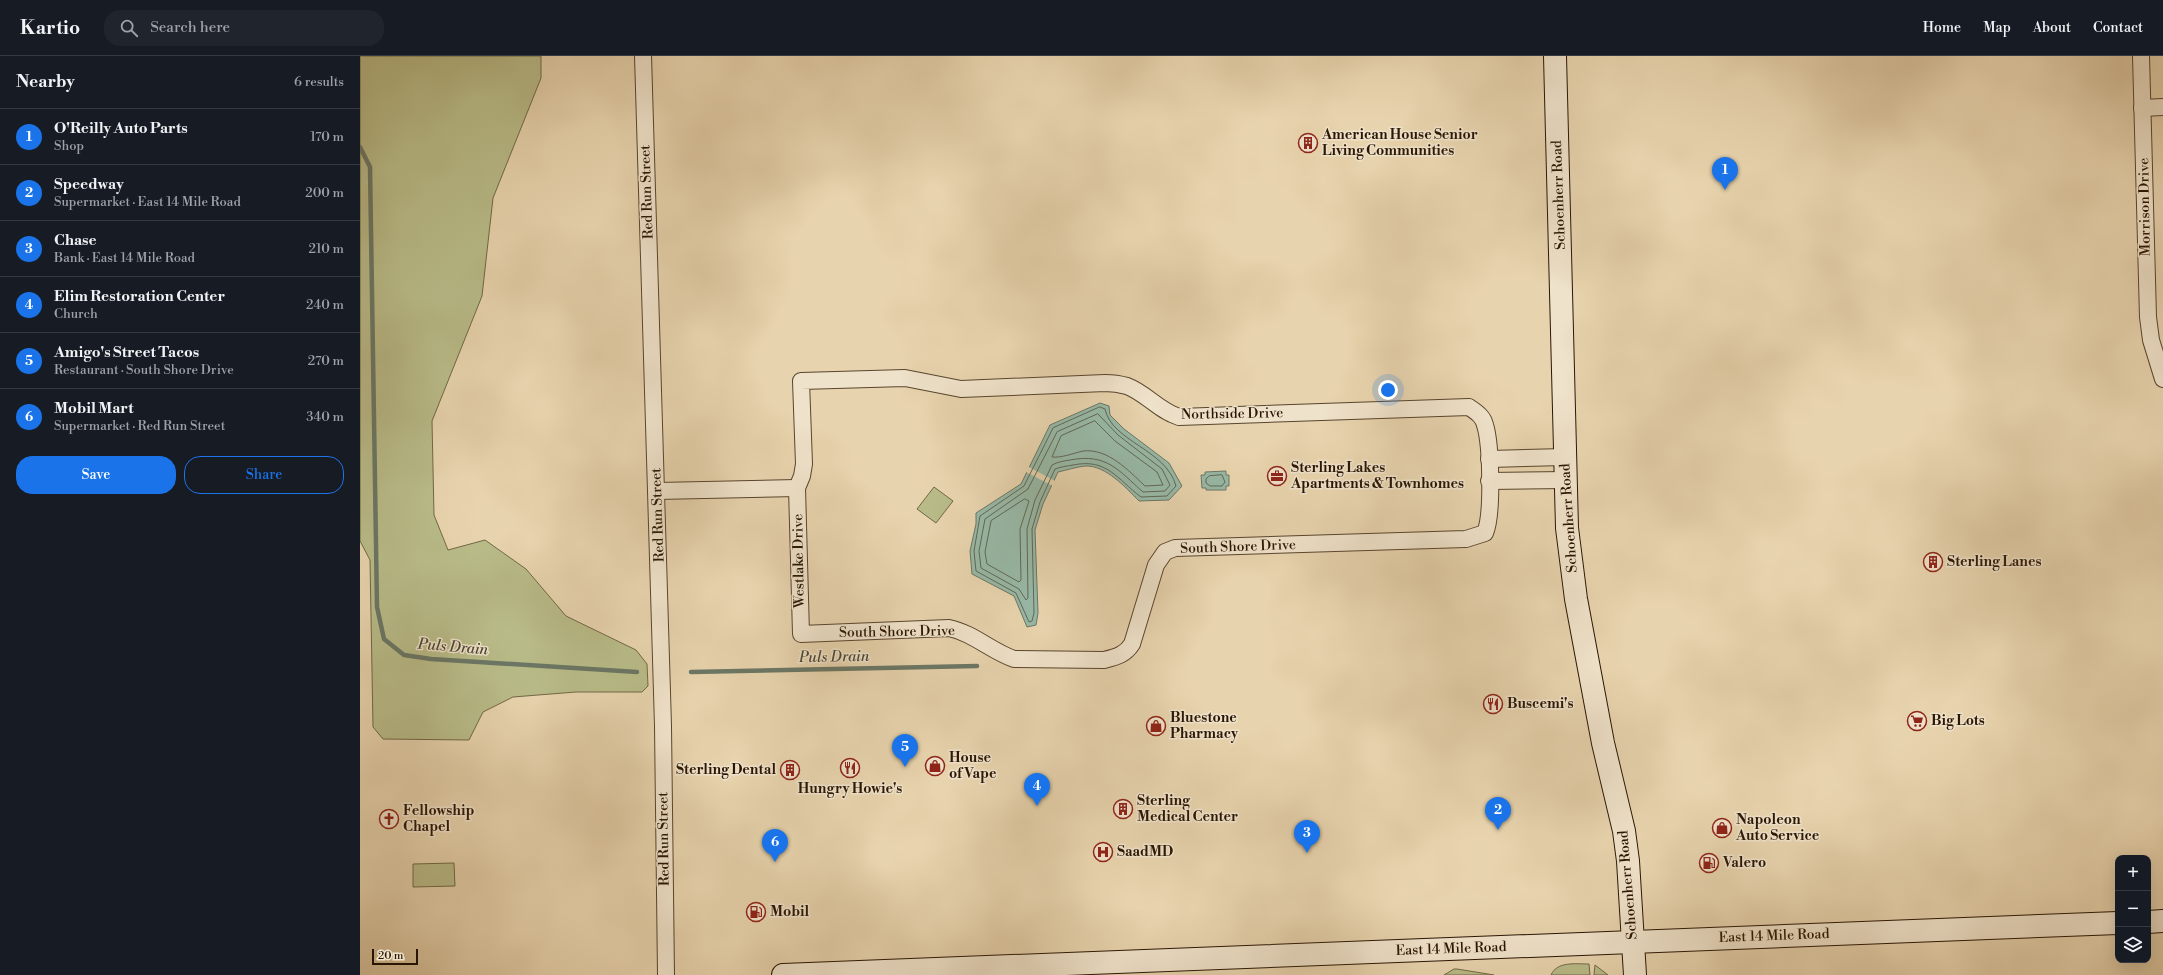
<!DOCTYPE html>
<html lang="en">
<head>
<meta charset="utf-8">
<style>
	:root { --surface:#171b24; --page:#20242c; --text:#f1f3f6; --muted:#9ea1a6; --line:#363941; --accent:#1a73e8 }
	body { margin:0; font-family:"Libre Bodoni",serif; background:var(--page); color:var(--text) }
	.controls { position:absolute; right:12px; bottom:12px; display:grid; overflow:hidden; border-radius:8px; box-shadow:0 4px 16px #0002 }
	.controls button { width:36px; height:36px; display:grid; place-items:center; padding:0; border:0; border-bottom:1px solid var(--line); background:var(--surface); color:var(--text); font:20px sans-serif }
	.scale { position:absolute; left:12px; bottom:10px; width:46px; box-sizing:border-box; padding-left:4px; border:2px solid #2a1604; border-top:0; font-size:11px; line-height:14px; white-space:nowrap; color:#2a1604; -webkit-text-stroke:3px #efe2ca; paint-order:stroke }
	.you { position:absolute; left:1028px; top:334px; width:14px; height:14px; margin:-10px; border:3px solid #fff; border-radius:50%; background:#1a73e8; box-shadow:0 0 0 6px #1a73e833 }
	.badge { display:grid; place-items:center; width:26px; height:26px; border-radius:50%; background:var(--accent); color:#fff; font-size:13px; font-weight:700 }
	.pin { position:absolute; translate:-50% -33px; filter:drop-shadow(0 1px 2px #0008) }
	.pin::after { content:''; position:absolute; top:21px; width:14px; height:12px; background:inherit; clip-path:polygon(0 0,100% 0,50% 100%) }
	.list { margin:0; padding:0; list-style:none }
	h2 { display:flex; justify-content:space-between; align-items:center; height:52px; margin:0; padding:0 16px; font-size:17px }
	h2 small { font-size:13px; font-weight:400; color:var(--muted) }
	.list li { display:grid; grid-template-columns:26px 1fr auto; gap:12px; align-items:center; box-sizing:border-box; height:56px; padding:0 16px; border-top:1px solid var(--line) }
	.list b { display:block; font-size:15px; white-space:nowrap }
	.list p { margin:0; font-size:13px; white-space:nowrap; color:var(--muted) }
	.list em { font-size:13px; font-style:normal; color:var(--muted) }
	.actions { display:flex; gap:8px; padding:12px 16px }
	.actions a { flex:1; padding:9px 0; border:1px solid var(--accent); border-radius:16px; text-align:center; font-size:14px; color:var(--accent) }
	.actions .main { background:var(--accent); color:#fff }
	.icon { flex:none; width:22px; height:22px; fill:none; stroke:currentColor; stroke-width:2; stroke-linecap:round; stroke-linejoin:round }
	.map { position:relative; flex:none; width:1803px; height:919px; overflow:hidden }
	header { display:flex; align-items:center; gap:24px; box-sizing:border-box; height:56px; padding:0 20px; background:var(--surface); border-bottom:1px solid var(--line) }
	header strong { font-size:19px }
	nav { display:flex; gap:22px; margin-inline-start:auto; font-size:14px }
	.search { width:280px; height:36px; background:var(--page); display:flex; align-items:center; gap:10px; box-sizing:border-box; padding:0 14px; border-radius:16px; color:var(--muted); font-size:15px }
	main { display:flex }
	aside { flex:1; background:var(--surface) }
	.map>svg:first-child { display:block }
</style>
</head>
<body>
<header>
<strong>Kartio</strong>
<div class="search"><svg class="icon" aria-label="search" viewBox="0 0 24 24"><circle cx="10" cy="10" r="6"/><path d="M15 15l6 6"/></svg>Search here</div>
<nav><a>Home</a><a>Map</a><a>About</a><a>Contact</a></nav>
</header>
<main>
<aside>
<h2>Nearby<small>6 results</small></h2>
<ul class="list">
<li><span class="badge">1</span><div><b>O'Reilly Auto Parts</b><p>Shop</p></div><em>170 m</em></li>
<li><span class="badge">2</span><div><b>Speedway</b><p>Supermarket · East 14 Mile Road</p></div><em>200 m</em></li>
<li><span class="badge">3</span><div><b>Chase</b><p>Bank · East 14 Mile Road</p></div><em>210 m</em></li>
<li><span class="badge">4</span><div><b>Elim Restoration Center</b><p>Church</p></div><em>240 m</em></li>
<li><span class="badge">5</span><div><b>Amigo's Street Tacos</b><p>Restaurant · South Shore Drive</p></div><em>270 m</em></li>
<li><span class="badge">6</span><div><b>Mobil Mart</b><p>Supermarket · Red Run Street</p></div><em>340 m</em></li>
</ul>
<div class="actions"><a class="main">Save</a><a>Share</a></div>
</aside>
<div class="map">
<svg width="1803" height="919" viewBox="0 0 1803 919">
	<rect width="100%" height="100%" fill="#e7d3ad"/>
	<filter id="stains"><feTurbulence type="fractalNoise" baseFrequency=".005" numOctaves="4"/><feColorMatrix values="0 0 0 0 .2 0 0 0 0 .09 0 0 0 0 .02 0 0 0 .5 -.17"/></filter>
	<radialGradient id="worn" r=".72"><stop offset=".6" stop-color="#630" stop-opacity="0"/><stop offset="1" stop-color="#630" stop-opacity=".3"/></radialGradient>
	<g fill="#b8bb88" stroke="#716846">
		<path d="M0 0H181V22L133 142 122 240 72 365 74 459 88 494 125 484 166 513 206 560 276 594 287 608 288 630 282 636H216L153 641 123 656 109 684 23 683 13 671 10 504 0 485Z"/>
		<path d="M574 431 593 445 576 467 557 453Z"/>
		<path d="M94 807 95 830 53 831V808Z"/>
		<path d="M1229 908 1230 919H1191C1197 905 1216 908 1229 908Z"/>
		<path d="M1235 909 1248 919H1234Z"/>
		<path d="M1094 913H1097L1134 919H1084Z"/>
	</g>
	<g fill="#97b8a6" stroke="#6b7765">
		<path d="M740 347 749 350 750 359 764 373 809 407 822 430 809 444 779 445C766 432 746 409 725 410 716 411 707 414 698 416L683 448 675 474 678 557 676 569 667 571 654 540 612 518 610 495 616 468V457L661 428 690 369Z"/>
		<path d="M866 415V419H869V430H866V434H846V432H842L841 419H845V416Z"/>
	</g>
	<path fill="#e7d3ad" d="M667 410 695 425 693 430 664 415Z"/>
	<g fill="none" stroke-linecap="round" stroke-linejoin="round">
		<g stroke="#606755" stroke-width="1">
			<path d="M740 351 745 353C752 386 806 393 816 430L807 440 781 441C757 423 747 402 713 409 707 410 700 411 695 413L680 446 672 473 674 557 672 565 669 566 656 537 616 515 614 495 620 460 664 430 693 372Z"/>
			<path d="M738 358 758 379 802 413 810 429 805 435 783 436C758 414 747 397 710 404 704 405 697 406 692 409L675 444 667 473 668 542 666 544 659 533 621 512 619 495 625 463 668 433 697 376Z"/>
			<path d="M735 365 755 385 797 416 803 429 785 430C769 415 748 392 723 395 714 397 702 402 692 401L701 380Z"/>
			<path d="M862 419 865 426 862 430H850L846 427V423L849 420Z"/>
			<path d="M665 443 669 445 660 473 661 524 659 526 627 508 625 496 631 465Z"/>
		</g>
		<g stroke="#6b7765" stroke-width="4.5">
			<path d="M0 91 10 111 17 551 24 583 44 599 71 603 277 616"/>
			<path d="M331 616 617 610"/>
		</g>
		<g stroke="#59452e" stroke-width="18">
			<g id="street">
				<path d="M283 0 303 670 306 919"/>
				<path d="M1781 0 1788 261 1791 284 1803 323"/>
				<path d="M1782 52 1803 51"/>
				<path d="M545 322 601 333 745 327C752 327 760 328 767 330 786 337 799 355 819 361L1109 351C1116 356 1123 360 1125 369 1131 388 1133 459 1125 477L1106 483 815 492 805 496 796 509 772 588C765 599 756 601 744 604L654 603C631 595 613 577 589 572L441 578 437 432 442 420 444 408 441 325Z"/>
				<path d="M1129 403 1205 401"/>
				<path d="M1129 425 1206 424"/>
				<path d="M297 435 437 432"/>
			</g>
		</g>
		<g stroke="#2a1604" stroke-width="24">
			<g id="secondary">
				<path d="M1195 0 1207 472 1216 543 1243 687 1264 775 1268 805 1275 919"/>
				<path d="M1788 866 1803 865"/>
				<path d="M423 919 1758 867"/>
			</g>
		</g>
		<use href="#street" stroke="#efe2ca" stroke-width="16"/>
		<use href="#secondary" stroke="#efe2ca" stroke-width="22"/>
	</g>
	<defs>
		<g id="building-ring" transform="scale(1)"><circle r="9.5" fill="#efe2ca" stroke="#8f2418" stroke-width="1.5"/><path d="M-4-6H4V6H1V3H-1V6H-4ZM-2.5-4.3h1.7v1.8h-1.7ZM.8-4.3h1.7v1.8H.8ZM-2.5-1h1.7V.8h-1.7ZM.8-1h1.7V.8H.8Z" fill="#8f2418"/></g>
		<g id="office-ring" transform="scale(1)"><circle r="9.5" fill="#efe2ca" stroke="#8f2418" stroke-width="1.5"/><path d="M-6-3h4V-5.5h4V-3h4V5H-6ZM-1-4.5V-3h2v-1.5ZM-6 0V1H6V0Z" fill="#8f2418"/></g>
		<g id="restaurant-ring" transform="scale(1)"><circle r="9.5" fill="#efe2ca" stroke="#8f2418" stroke-width="1.5"/><path d="M-5-6h1v4h1v-4h1v4h1v-4h1v5L-1.5 .5V6h-2V.5L-5-1ZM5-6V6H3V1.5H1.5Q1.5-4 5-6Z" fill="#8f2418"/></g>
		<g id="supermarket-ring" transform="scale(1)"><circle r="9.5" fill="#efe2ca" stroke="#8f2418" stroke-width="1.5"/><path d="M-6-5.5h2.5l.6 2H6L4.5 2H-2.5L-4.4-4H-6ZM-1.5 3.2a1.3 1.3 0 1 0 .1 0ZM3 3.2a1.3 1.3 0 1 0 .1 0Z" fill="#8f2418"/></g>
		<g id="shop-ring" transform="scale(1)"><circle r="9.5" fill="#efe2ca" stroke="#8f2418" stroke-width="1.5"/><path d="M-5-2.5h2.3a2.7 3.5 0 0 1 5.4 0H5L5.5 6h-11ZM-1.5-2.5h3a1.5 2.3 0 0 0-3 0Z" fill="#8f2418"/></g>
		<g id="church-ring" transform="scale(1)"><circle r="9.5" fill="#efe2ca" stroke="#8f2418" stroke-width="1.5"/><path d="M-1.2-6h2.4v3.5h3.3v2.4h-3.3V6h-2.4V-.1h-3.3v-2.4h3.3Z" fill="#8f2418"/></g>
		<g id="hospital-ring" transform="scale(1)"><circle r="9.5" fill="#efe2ca" stroke="#8f2418" stroke-width="1.5"/><path d="M-5-5h3v3.5h4V-5h3V5h-3V1.5h-4V5h-3Z" fill="#8f2418"/></g>
		<g id="fuel-ring" transform="scale(1)"><circle r="9.5" fill="#efe2ca" stroke="#8f2418" stroke-width="1.5"/><path d="M-5.5-6h7V0h2V4h1.3V-2.5L3-4.5l.8-.8L6-3V5H2.5V1h-1V6h-7ZM-4.2-4.7v3.2H.2V-4.7Z" fill="#8f2418"/></g>
	</defs>
	<g fill-rule="evenodd">
		<use href="#building-ring" x="948" y="87"/>
		<use href="#office-ring" x="917" y="420"/>
		<use href="#building-ring" x="1573" y="506"/>
		<use href="#restaurant-ring" x="1133" y="648"/>
		<use href="#supermarket-ring" x="1557" y="665"/>
		<use href="#shop-ring" x="796" y="670"/>
		<use href="#shop-ring" x="575" y="710"/>
		<use href="#restaurant-ring" x="490" y="712"/>
		<use href="#building-ring" x="430" y="714"/>
		<use href="#building-ring" x="763" y="753"/>
		<use href="#church-ring" x="29" y="763"/>
		<use href="#shop-ring" x="1362" y="772"/>
		<use href="#hospital-ring" x="743" y="796"/>
		<use href="#fuel-ring" x="1349" y="807"/>
		<use href="#fuel-ring" x="396" y="856"/>
	</g>
	<g text-anchor="middle" dominant-baseline="central" stroke-width="3" stroke-linejoin="round" paint-order="stroke">
		<g font-size="14" font-weight="bold" fill="#2a1604" stroke="#efe2ca" text-anchor="start">
			<text x="962" y="79">American House Senior<tspan x="962" dy="16">Living Communities</tspan></text>
			<text x="931" y="412">Sterling Lakes<tspan x="931" dy="16">Apartments &amp; Townhomes</tspan></text>
			<text x="1587" y="506">Sterling Lanes</text>
			<text x="1147" y="648">Buscemi's</text>
			<text x="810" y="662">Bluestone<tspan x="810" dy="16">Pharmacy</tspan></text>
			<text x="1571" y="665">Big Lots</text>
			<text x="589" y="702">House<tspan x="589" dy="16">of Vape</tspan></text>
			<text x="416" y="714" text-anchor="end">Sterling Dental</text>
			<text x="490" y="733" text-anchor="middle">Hungry Howie's</text>
			<text x="777" y="745">Sterling<tspan x="777" dy="16">Medical Center</tspan></text>
			<text x="43" y="755">Fellowship<tspan x="43" dy="16">Chapel</tspan></text>
			<text x="1376" y="764">Napoleon<tspan x="1376" dy="16">Auto Service</tspan></text>
			<text x="757" y="796">SaadMD</text>
			<text x="1363" y="807">Valero</text>
			<text x="410" y="856">Mobil</text>
		</g>
		<g font-size="14" fill="#2a1604" stroke="#efe2ca">
			<text transform="translate(287 136) rotate(-92)">Red Run Street</text>
			<text transform="translate(1199 139) rotate(-92)">Schoenherr Road</text>
			<text transform="translate(1785 151) rotate(-91)">Morrison Drive</text>
			<text transform="translate(872 358) rotate(-1)">Northside Drive</text>
			<text transform="translate(298 459) rotate(-92)">Red Run Street</text>
			<text transform="translate(1209 462) rotate(-94)">Schoenherr Road</text>
			<text transform="translate(878 491) rotate(-2)">South Shore Drive</text>
			<text transform="translate(439 505) rotate(-91)">Westlake Drive</text>
			<text transform="translate(537 576) rotate(-1)">South Shore Drive</text>
			<text transform="translate(304 783) rotate(-91)">Red Run Street</text>
			<text transform="translate(1268 829) rotate(-95)">Schoenherr Road</text>
			<text transform="translate(1414 880) rotate(-2)">East 14 Mile Road</text>
			<text transform="translate(1091 893) rotate(-2)">East 14 Mile Road</text>
		</g>
		<g font-size="15" font-style="italic" fill="#4b4735" stroke="#efe2ca">
			<text transform="translate(93 591) rotate(5)">Puls Drain</text>
			<text transform="translate(474 601) rotate(-1)">Puls Drain</text>
		</g>
	</g>
	<rect width="100%" height="100%" filter="url(#stains)"/>
	<rect width="100%" height="100%" fill="url(#worn)"/>
</svg>
<div class="controls">
<button>+</button>
<button>−</button>
<button><svg class="icon" aria-label="layers" viewBox="0 0 24 24"><path d="M12 4l9 5-9 5-9-5zM3 14l9 5 9-5"/></svg></button>
</div>
<div class="scale">20 m</div>
<div class="you"></div>
<div class="pin badge" style="left:1365px;top:134px">1</div>
<div class="pin badge" style="left:1138px;top:774px">2</div>
<div class="pin badge" style="left:947px;top:797px">3</div>
<div class="pin badge" style="left:677px;top:750px">4</div>
<div class="pin badge" style="left:545px;top:711px">5</div>
<div class="pin badge" style="left:415px;top:806px">6</div>
</div>
</main>
</body>
</html>
